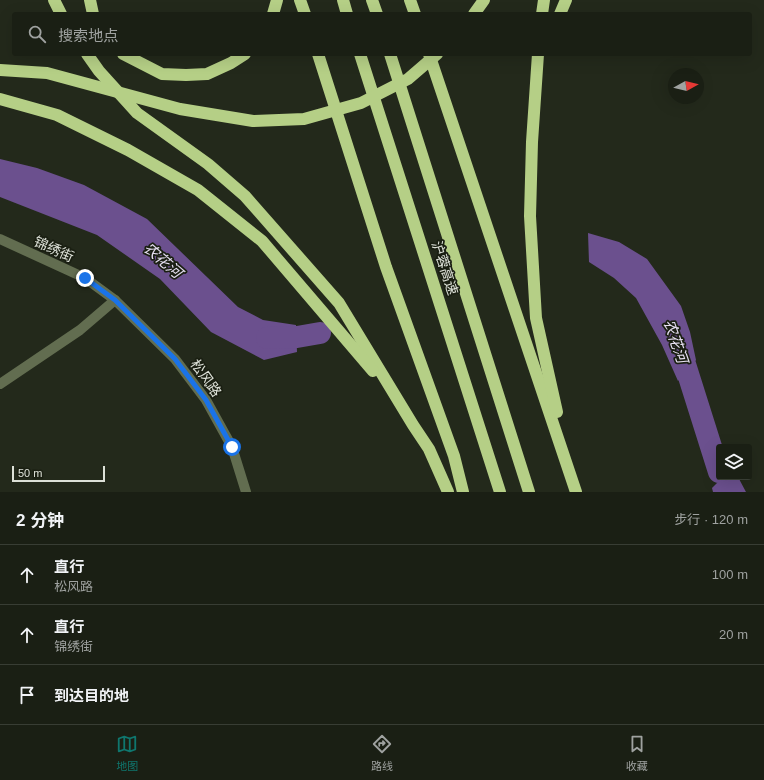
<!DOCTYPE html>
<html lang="zh">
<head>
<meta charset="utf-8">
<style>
	:root { --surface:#1a1f14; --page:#272c22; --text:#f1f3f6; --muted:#9fa2a0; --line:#383d34; --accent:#0f766e }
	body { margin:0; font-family:Arial,"Noto Sans SC",sans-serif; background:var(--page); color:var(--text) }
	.controls { position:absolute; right:12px; bottom:12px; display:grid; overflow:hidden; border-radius:4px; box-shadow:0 4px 16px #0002 }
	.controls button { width:36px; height:36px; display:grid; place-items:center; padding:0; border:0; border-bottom:1px solid var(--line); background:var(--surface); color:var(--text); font:20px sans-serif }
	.compass { position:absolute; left:668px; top:68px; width:36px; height:36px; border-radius:50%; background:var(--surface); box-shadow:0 4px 16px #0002; rotate:82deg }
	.scale { position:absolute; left:12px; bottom:10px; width:93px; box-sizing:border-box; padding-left:4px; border:2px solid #dde1d8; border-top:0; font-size:11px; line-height:14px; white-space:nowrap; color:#dde1d8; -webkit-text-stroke:3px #1a1f12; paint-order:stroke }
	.stop { position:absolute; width:12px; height:12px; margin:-9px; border:3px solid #1a73e8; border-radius:50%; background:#fff }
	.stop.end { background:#1a73e8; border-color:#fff; box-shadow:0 1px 4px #0008 }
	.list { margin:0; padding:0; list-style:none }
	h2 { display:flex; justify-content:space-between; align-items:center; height:52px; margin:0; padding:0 16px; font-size:17px }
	h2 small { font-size:13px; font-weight:400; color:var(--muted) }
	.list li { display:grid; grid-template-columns:26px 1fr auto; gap:12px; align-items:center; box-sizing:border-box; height:60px; padding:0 16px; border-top:1px solid var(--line) }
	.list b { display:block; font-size:15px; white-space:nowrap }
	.list p { margin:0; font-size:13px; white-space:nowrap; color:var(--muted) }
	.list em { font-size:13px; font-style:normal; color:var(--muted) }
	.icon { flex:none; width:22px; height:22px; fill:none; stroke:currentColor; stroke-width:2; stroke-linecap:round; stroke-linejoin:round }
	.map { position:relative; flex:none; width:764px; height:492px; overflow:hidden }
	.search { position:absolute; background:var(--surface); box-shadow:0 4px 16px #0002; left:12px; right:12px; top:12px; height:44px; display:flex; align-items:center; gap:10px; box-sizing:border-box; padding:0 14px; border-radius:4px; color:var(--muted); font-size:15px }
	.sheet { height:232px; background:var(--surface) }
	nav { display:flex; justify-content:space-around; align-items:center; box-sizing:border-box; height:56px; border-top:1px solid var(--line); background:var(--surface); font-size:11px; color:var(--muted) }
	nav a { display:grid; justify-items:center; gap:2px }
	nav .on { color:var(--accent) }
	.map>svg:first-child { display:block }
</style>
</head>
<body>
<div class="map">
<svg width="764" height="492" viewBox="0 0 764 492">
	<rect width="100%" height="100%" fill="#23291b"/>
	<g fill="#6b508e">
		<path d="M0 159 37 168 84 185 147 219 238 307 263 320 296 325 297 352 264 360 211 332 160 279 97 235 0 197Z"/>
		<path d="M588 233 619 242 647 259 681 306 690 332 696 360 678 381 662 345 636 298 614 278 589 262Z"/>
		<path d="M723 477H738L746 492H713L712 488Z"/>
	</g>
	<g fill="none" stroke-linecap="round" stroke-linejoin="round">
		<g stroke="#6b508e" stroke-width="22">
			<path d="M267 338 297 337 320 333"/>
			<path d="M678 342 719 472"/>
		</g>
		<g stroke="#626d50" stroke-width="10">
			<path d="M0 239 85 278 115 300 175 359 206 400 232 447 246 492"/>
			<path d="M0 384 80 330 115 300"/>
		</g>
		<g stroke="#b5cf86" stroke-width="12">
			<path d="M54 0 61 14"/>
			<path d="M90 0 93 14"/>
			<path d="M300 0 305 14"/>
			<path d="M343 0 347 14"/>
			<path d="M372 0 377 14"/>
			<path d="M410 0 415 14"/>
			<path d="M273 14 277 0"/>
			<path d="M474 14 484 0"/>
			<path d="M542 14 544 0"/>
			<path d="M560 14 566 0"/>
			<path d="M87 54 99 71 137 113 208 164 245 196 339 303 413 425 429 449 448 492"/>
			<path d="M123 54 162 74 186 75 207 74 231 63 245 54"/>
			<path d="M318 54 386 267 454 456 463 492"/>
			<path d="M360 54 500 492"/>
			<path d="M390 54 529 492"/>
			<path d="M429 54 576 492"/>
			<path d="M538 54 532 142 530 216 536 318 557 412"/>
			<path d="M0 99 57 115 128 150 198 190 262 241 373 371"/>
		</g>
		<path stroke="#b5cf86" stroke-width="12" d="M0 70 47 73 180 109 253 121 304 119 361 103 408 79 437 54"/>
	</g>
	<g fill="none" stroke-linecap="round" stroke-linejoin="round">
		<path stroke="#1a73e8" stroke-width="5" d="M85 278 115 300 175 359 206 400 232 447"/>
	</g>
	<g text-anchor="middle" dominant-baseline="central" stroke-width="3.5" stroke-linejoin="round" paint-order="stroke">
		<g font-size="14" fill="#dde1d8" stroke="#1a1f12">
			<text transform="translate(54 249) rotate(24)">锦绣街</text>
			<text transform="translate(445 268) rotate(72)">沪蓉高速</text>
			<text transform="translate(206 378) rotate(55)">松风路</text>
		</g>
		<g font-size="15" font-style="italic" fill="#e6dff1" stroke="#1a1f12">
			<text transform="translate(163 260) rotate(41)">农花河</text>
			<text transform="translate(676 341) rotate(71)">农花河</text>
		</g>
	</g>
</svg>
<div class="controls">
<button><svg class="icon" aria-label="layers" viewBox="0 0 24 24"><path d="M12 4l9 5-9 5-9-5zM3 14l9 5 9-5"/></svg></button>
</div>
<svg class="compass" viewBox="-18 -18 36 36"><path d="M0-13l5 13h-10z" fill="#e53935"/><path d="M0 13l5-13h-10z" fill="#9fa2a0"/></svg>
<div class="scale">50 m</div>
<div class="stop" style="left:232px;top:447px"></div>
<div class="stop end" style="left:85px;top:278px"></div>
<div class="search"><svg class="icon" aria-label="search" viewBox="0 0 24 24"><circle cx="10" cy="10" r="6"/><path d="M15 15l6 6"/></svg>搜索地点</div>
</div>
<section class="sheet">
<h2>2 分钟<small>步行 · 120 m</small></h2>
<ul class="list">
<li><svg class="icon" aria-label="ahead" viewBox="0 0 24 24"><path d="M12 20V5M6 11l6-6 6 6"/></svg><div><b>直行</b><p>松风路</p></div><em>100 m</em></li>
<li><svg class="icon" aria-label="ahead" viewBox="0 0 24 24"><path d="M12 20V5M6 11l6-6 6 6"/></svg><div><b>直行</b><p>锦绣街</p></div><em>20 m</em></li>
<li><svg class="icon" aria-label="arrive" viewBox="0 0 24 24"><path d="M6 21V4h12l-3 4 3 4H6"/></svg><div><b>到达目的地</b></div></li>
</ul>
</section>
<nav>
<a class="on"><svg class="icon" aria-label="map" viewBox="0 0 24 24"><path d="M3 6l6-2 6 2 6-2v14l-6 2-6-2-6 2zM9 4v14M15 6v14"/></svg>地图</a>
<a><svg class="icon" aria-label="directions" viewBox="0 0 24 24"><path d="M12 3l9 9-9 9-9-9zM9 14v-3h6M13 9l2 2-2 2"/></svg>路线</a>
<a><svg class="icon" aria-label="saved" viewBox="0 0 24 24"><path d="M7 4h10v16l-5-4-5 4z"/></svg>收藏</a>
</nav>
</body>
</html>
